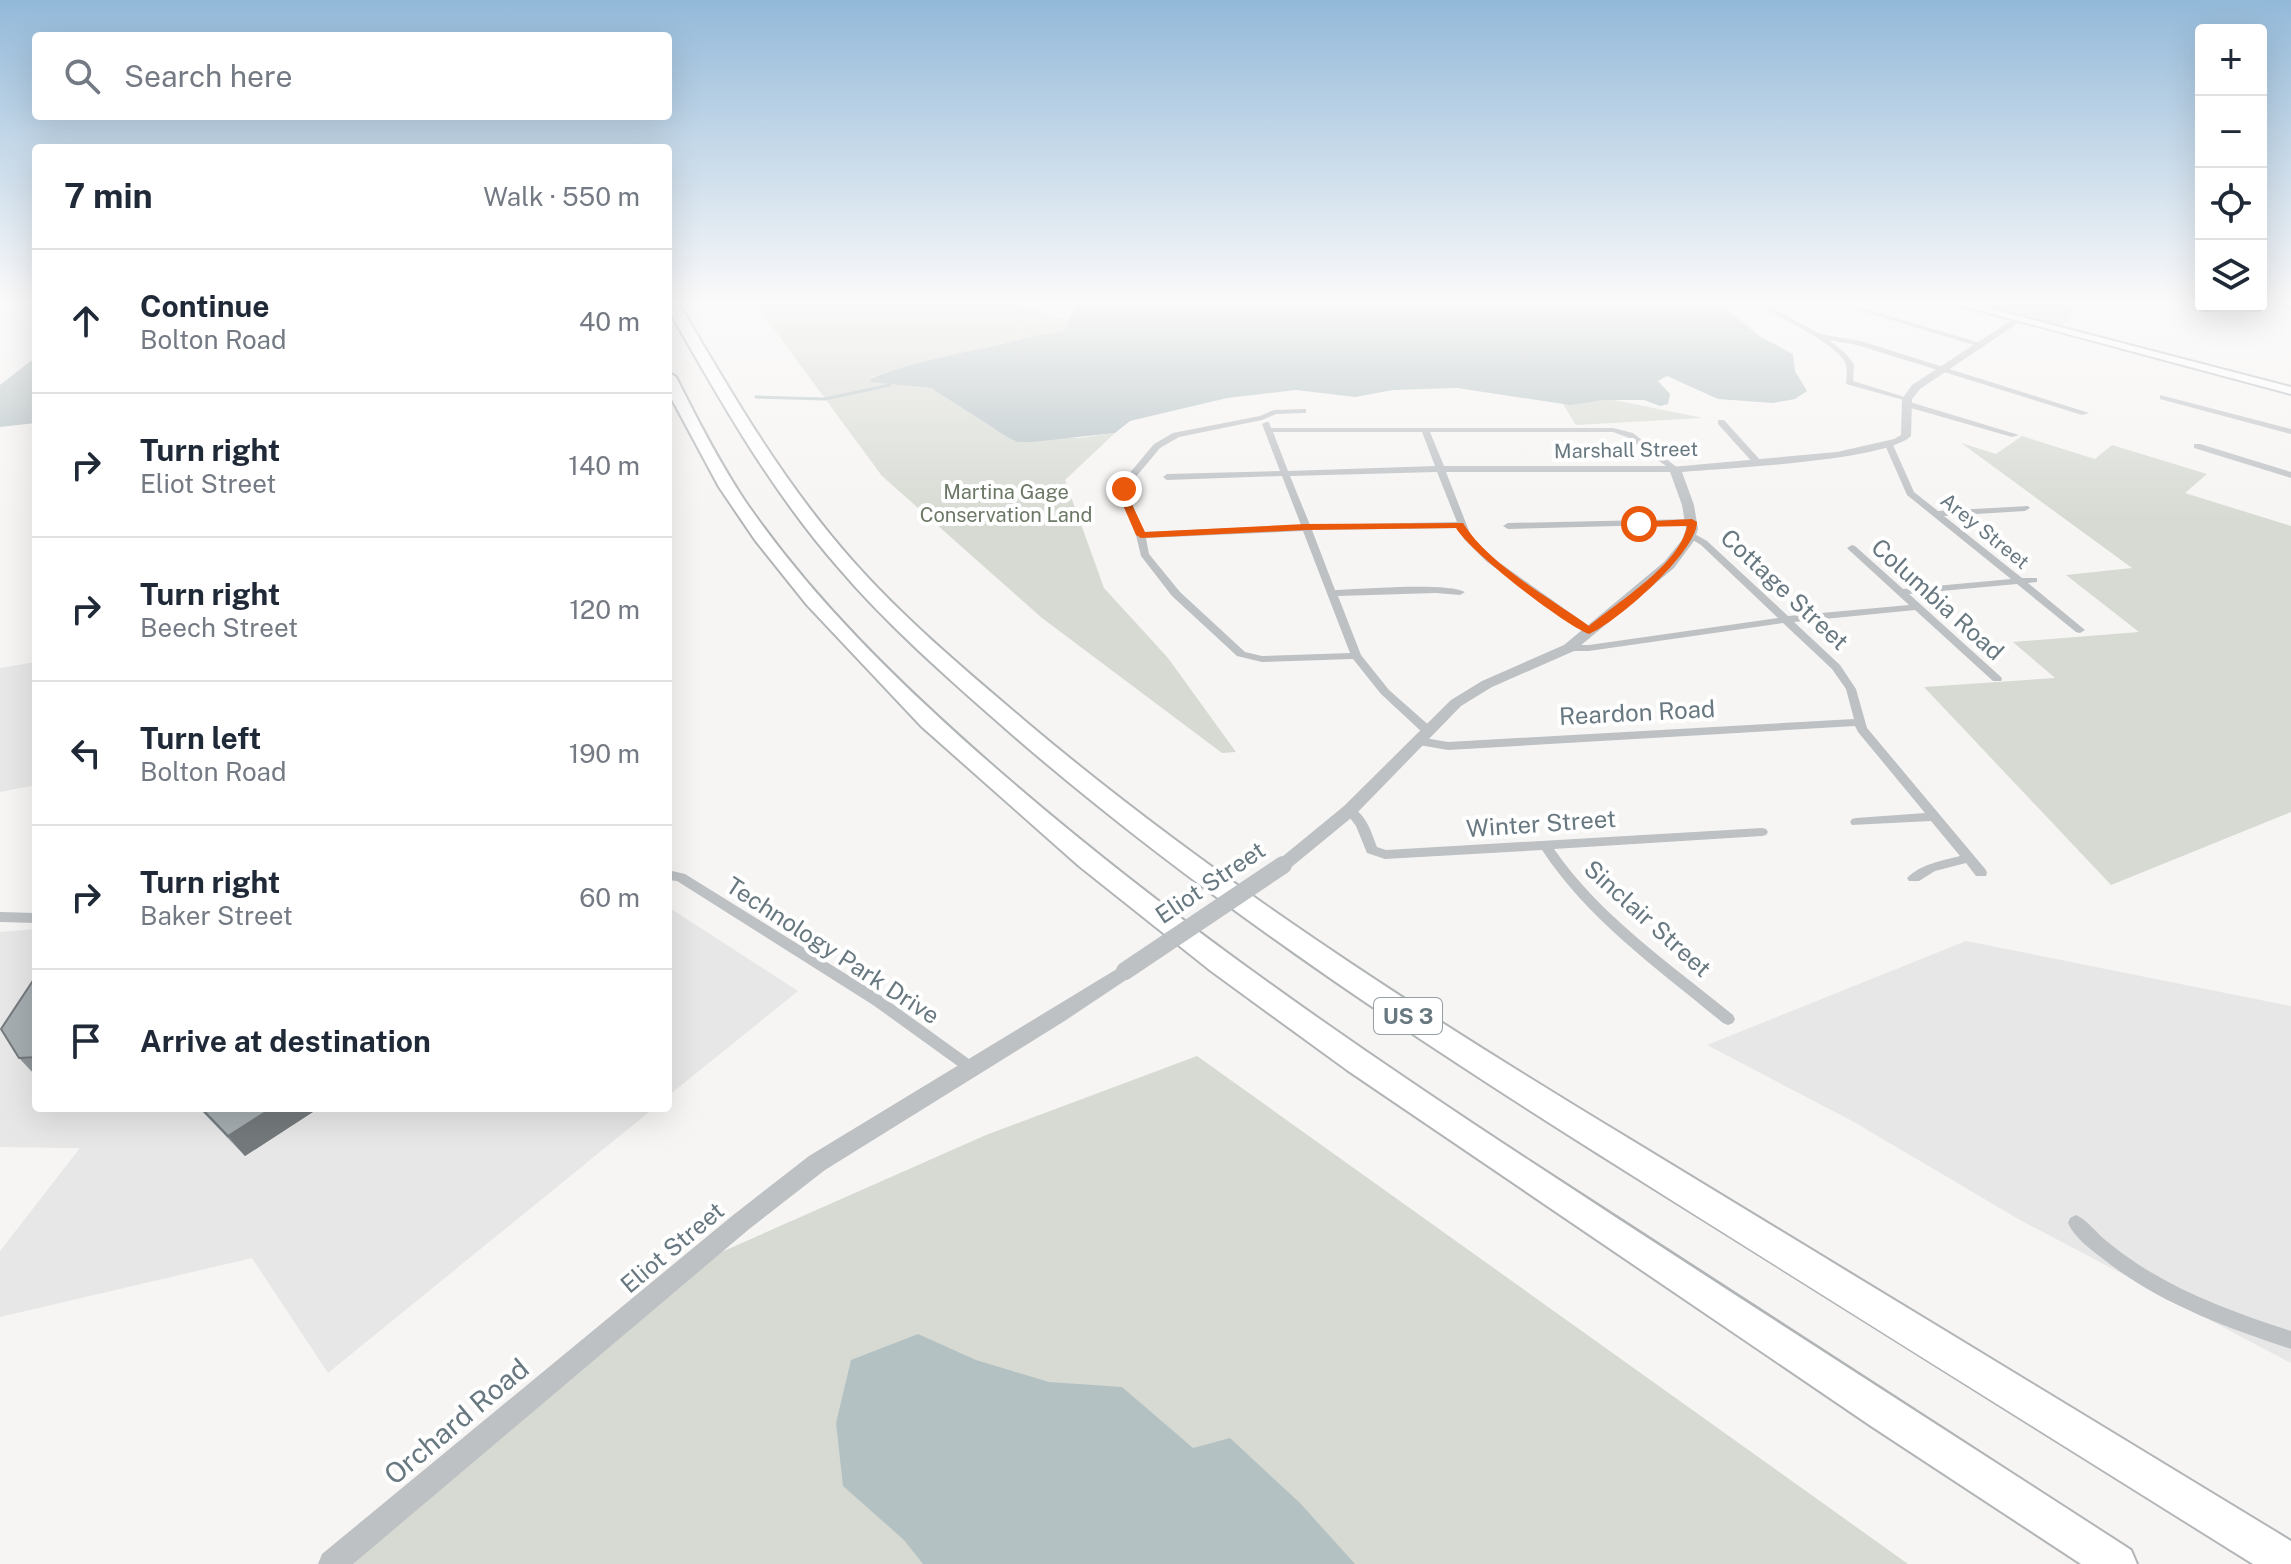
<!DOCTYPE html>
<html lang="en">
<head>
<meta charset="utf-8">
<style>
	:root { --surface:#fff; --page:#f2f2f3; --text:#1f2937; --muted:#747a83; --line:#e0e1e3 }
	body { margin:0; font-family:"Public Sans",sans-serif; background:var(--page); color:var(--text) }
	.controls { position:absolute; right:24px; top:24px; display:grid; overflow:hidden; border-radius:8px; box-shadow:0 8px 32px #0002 }
	.controls button { width:72px; height:72px; display:grid; place-items:center; padding:0; border:0; border-bottom:2px solid var(--line); background:var(--surface); color:var(--text); font:40px sans-serif }
	.stop { position:absolute; width:24px; height:24px; margin:-18px; border:6px solid #ea580c; border-radius:50%; background:#fff }
	.stop.end { background:#ea580c; border-color:#fff; box-shadow:0 2px 8px #0008 }
	.list { margin:0; padding:0; list-style:none }
	h2 { display:flex; justify-content:space-between; align-items:center; height:104px; margin:0; padding:0 32px; font-size:34px }
	h2 small { font-size:26px; font-weight:400; color:var(--muted) }
	.list li { display:grid; grid-template-columns:52px 1fr auto; gap:24px; align-items:center; box-sizing:border-box; height:144px; padding:0 32px; border-top:2px solid var(--line) }
	.list b { display:block; font-size:30px; white-space:nowrap }
	.list p { margin:0; font-size:26px; white-space:nowrap; color:var(--muted) }
	.list em { font-size:26px; font-style:normal; color:var(--muted) }
	.icon { flex:none; width:44px; height:44px; fill:none; stroke:currentColor; stroke-width:2; stroke-linecap:round; stroke-linejoin:round }
	.map { position:relative; flex:none; width:2291px; height:1564px; overflow:hidden }
	.search { position:absolute; background:var(--surface); box-shadow:0 8px 32px #0002; left:32px; top:32px; width:640px; height:88px; display:flex; align-items:center; gap:20px; box-sizing:border-box; padding:0 28px; border-radius:8px; color:var(--muted); font-size:30px }
	.panel { position:absolute; background:var(--surface); box-shadow:0 8px 32px #0002; left:32px; top:144px; width:640px; height:968px; border-radius:8px }
	.map>svg:first-child { display:block }
</style>
</head>
<body>
<div class="map">
<svg width="2291" height="1564" viewBox="0 0 2291 1564">
	<rect width="100%" height="100%" fill="#f6f5f3"/>
	<g fill="#e6e7e6">
		<path d="M36 662V785L0 792V668Z"/>
		<path d="M668 907 798 991 668 1096Z"/>
		<path d="M36 929V1108H654L328 1373 252 1258 0 1317V1251L80 1148 0 1147V932Z"/>
		<path d="M1966 941 2291 1006V1363L2020 1220 1854 1122 1707 1045Z"/>
	</g>
	<g fill="#d6dad2">
		<path d="M754 302H1020L1017 304 1067 320 1068 327C1053 336 1038 334 1021 339 971 352 920 362 870 378L871 381 931 388 1007 437 1080 438 1115 433 1065 480 1104 588 1168 658 1236 752 1222 753 1042 618 882 476Z"/>
		<path d="M1962 302H2065L2077 311 2060 328Z"/>
		<path d="M1604 400H1614L1703 418 1576 425 1563 404Z"/>
		<path d="M2022 436 2095 459 2112 445 2207 474 2185 493 2291 526V812L2111 885 1924 687 2055 678 2013 642 2139 632 2066 575 2132 568 1961 443 1996 454Z"/>
		<path d="M1197 1056 1908 1564H347L717 1254 986 1135Z"/>
	</g>
	<g fill="#b4c1c3">
		<path d="M1087 302H1719L1759 336 1793 354 1795 371 1807 391 1795 399 1773 403 1718 399 1667 376 1658 381 1670 394 1668 404 1660 406 1644 400H1604L1570 405 1457 388 1393 390 1355 397 1296 390 1227 398 1130 421 1115 433 1032 442H1018L1007 437 931 388 871 382 870 379C918 359 971 353 1021 339 1037 334 1053 336 1068 327L1067 320 1075 309Z"/>
		<path d="M36 357V423L0 427V385Z"/>
		<path d="M918 1334 976 1360 1049 1382 1122 1387 1193 1448 1230 1438 1300 1503 1355 1564H923L904 1540 843 1486 836 1423 851 1360Z"/>
	</g>
	<g fill="none" stroke-linecap="round" stroke-linejoin="round">
		<g stroke="#b4c1c3" stroke-width="3">
			<path d="M2261 303 2291 308"/>
			<path d="M756 397 825 399 890 385"/>
		</g>
		<g stroke="#b0b5b8" stroke-width="4">
			<path id="secondary" d="M1948 302H1964L2291 387V394Z"/>
		</g>
		<g stroke="#b1b5b7" stroke-width="4">
			<g id="motorway">
				<path d="M668 302H678C730 391 782 481 851 559 903 618 965 670 1025 721 1212 879 1418 1011 1628 1138 1849 1273 2070 1406 2291 1541V1564H2253C2035 1428 1817 1292 1600 1155 1394 1025 1191 890 1007 730 948 678 888 626 837 566 769 488 719 398 668 309Z"/>
				<path d="M668 372 676 377C697 419 719 462 745 501 813 600 901 685 991 764 1160 912 1345 1040 1533 1163 1732 1294 1932 1421 2131 1550L2137 1564H2081L1871 1426 1347 1070 1211 971 1079 866 921 726 807 605 755 540 719 487 668 392Z"/>
			</g>
		</g>
		<g fill="#bdc1c4" fill-rule="evenodd">
			<path d="M1762 302H1768L1772 308 1820 334 1861 341 2089 413 2082 415 1857 345 1829 340 1845 353 1854 364 1853 381 1911 399 1907 401 1846 384C1846 379 1848 370 1846 365 1841 346 1784 320 1767 310Z"/>
			<path d="M1831 302H1841L1984 344 1977 346Z"/>
			<path d="M2160 395 2291 429V434L2160 399Z"/>
			<path d="M1904 402H1910L2019 435 2012 437 1904 406Z"/>
			<path d="M1306 409V413H1303L1276 414 1262 420 1179 437 1160 448 1130 484 1127 492 1144 532 1301 525 1282 476 1167 480 1163 477 1167 474 1280 471 1262 424 1266 422H1269L1271 428H1613L1633 433 1679 469 1675 472H1446L1471 536 1493 558 1593 629 1594 631 1589 634 1487 562 1464 539 1459 528 1312 530 1335 590C1361 589 1447 582 1465 592L1460 595 1436 593 1338 596 1361 655 1389 690 1432 728 1434 731 1428 735 1424 734 1381 694 1353 659 1262 662 1237 656 1172 596 1141 556 1136 535 1119 492 1123 481 1154 444 1173 433 1260 416 1274 410ZM1273 432H1422L1435 466 1288 471ZM1430 432H1613L1627 437 1666 466H1444ZM1437 472 1457 522 1310 525 1290 476ZM1303 531 1350 653 1262 656 1245 652 1180 592 1149 554 1146 538Z"/>
			<path d="M1718 420H1724L1761 461V465H1755L1718 424Z"/>
			<path d="M1889 442 1893 445 1914 492 1938 511 2028 506 2030 508 2025 511 1944 516 2022 578H2037V582L2028 583 2085 630 2080 633 2076 632 2017 584 1909 594 2001 677 2002 679 2001 681H1993L1915 610 1794 622 1840 665 1856 689 1867 728 1986 870 1987 873 1986 876H1976L1966 863 1935 871 1919 881H1909L1907 878C1921 864 1941 861 1960 856L1931 821 1852 825 1850 822 1852 819 1856 818 1925 813 1858 732 1855 726 1448 750 1419 745 1413 741 1419 737 1448 742 1854 719 1846 689 1832 669 1783 623 1589 651H1569L1564 648 1569 645H1589L1778 618 1701 545 1688 537V533L1691 532 1707 541 1788 616 1909 605 1849 550 1847 548 1852 545 1855 546 1903 589 2011 579 1907 495 1885 445Z"/>
			<path d="M2194 444H2200L2291 472V478L2194 448Z"/>
			<path d="M1692 519 1695 520V524L1508 529 1503 526 1508 523Z"/>
			<path d="M1350 806C1366 814 1371 831 1377 847L1386 850 1762 828 1766 829 1768 832 1766 835 1762 836 1554 849C1600 916 1671 964 1733 1015L1735 1019 1733 1023 1728 1025 1723 1023C1659 970 1588 920 1542 850L1385 859 1367 853 1356 826 1344 810Z"/>
			<path d="M668 870 685 874 883 997 976 1064 979 1068 976 1072 971 1074 966 1072 873 1005 677 881 668 880Z"/>
			<path d="M0 912 36 913V923L0 922Z"/>
			<path d="M2076 1215C2087 1220 2095 1231 2104 1239 2115 1248 2127 1257 2139 1265 2186 1295 2238 1314 2291 1331V1349C2224 1327 2157 1302 2102 1258 2090 1249 2074 1237 2068 1223L2070 1218Z"/>
		</g>
		<g fill="#bdc1c4" fill-rule="evenodd">
			<path d="M2018 316 2023 319 2021 321 1920 389 1912 399 1911 436C1886 461 1725 468 1682 472L1694 505 1698 529 1694 541 1674 568 1574 651 1492 687 1461 706 1356 814 1289 869H1277L1274 865 1277 861 1344 806 1451 700 1482 681 1564 645 1664 562 1682 540 1686 529 1682 505 1669 469 1671 467 1837 452 1894 439 1901 435 1902 399 1912 385Z"/>
			<path d="M1125 964 1132 966 1134 971 1132 976 1063 1022 825 1170 748 1230 353 1564H318L322 1554 732 1216 809 1156Z"/>
		</g>
		<use href="#secondary" fill="#fff" fill-rule="evenodd"/>
		<use href="#motorway" fill="#fff" fill-rule="evenodd"/>
		<path stroke="#bdc1c4" stroke-width="18" d="M1125 971 1283 865"/>
	</g>
	<g fill="#8e9598">
		<path d="M36 976V1076L19 1058Z"/>
		<path d="M199 1108H319L245 1156Z"/>
	</g>
	<path fill="#74797c" d="M272 1108H319L245 1156 228 1136Z"/>
	<g fill="#a5adb1" stroke="#74797c" stroke-width="2">
		<path d="M36 976V1057L19 1058 1 1029Z"/>
		<path d="M201 1108H272L228 1136Z"/>
	</g>
	<linearGradient id="sky" x2="0" y2="1"><stop stop-color="#93b9d9"/><stop offset="0.58" stop-color="#fbfafa"/><stop offset="1" stop-color="#fbfafa" stop-opacity="0"/></linearGradient>
	<rect width="2291" height="521" fill="url(#sky)"/>
	<path fill="#ea580c" d="M1120 487 1129 489 1128 496 1145 532 1305 524 1463 523C1489 565 1549 597 1589 626 1619 601 1680 564 1687 526L1639 527 1634 524 1635 522 1692 519 1697 522C1697 552 1616 623 1589 634 1563 624 1470 552 1456 528L1305 530 1141 538 1136 535 1119 496Z"/>
	<g text-anchor="middle" dominant-baseline="central" stroke-width="8" stroke-linejoin="round" paint-order="stroke">
		<g font-size="20" fill="#687880" stroke="#fff">
			<text transform="translate(1626 450) rotate(-1)">Marshall Street</text>
			<text transform="translate(1985 531) rotate(39)">Arey Street</text>
		</g>
		<g font-size="20" fill="#6c7866" stroke="#fff">
			<text x="1006" y="492">Martina Gage<tspan x="1006" dy="23">Conservation Land</tspan></text>
		</g>
		<rect fill="#fff" stroke="#95a0a6" stroke-width="2" x="1374" y="998" width="68" height="36" rx="6"/>
		<g font-size="22" font-weight="bold" fill="#687880">
			<text x="1408" y="1016">US 3</text>
		</g>
		<g font-size="24" fill="#687880" stroke="#fff">
			<text transform="translate(1785 589) rotate(43)">Cottage Street</text>
			<text transform="translate(1938 599) rotate(42)">Columbia Road</text>
			<text transform="translate(1637 712) rotate(-3)">Reardon Road</text>
			<text transform="translate(1541 823) rotate(-4)">Winter Street</text>
			<text transform="translate(1210 882) rotate(-34)">Eliot Street</text>
			<text transform="translate(1648 918) rotate(42)">Sinclair Street</text>
			<text transform="translate(833 950) rotate(33)">Technology Park Drive</text>
			<text transform="translate(672 1247) rotate(-40)">Eliot Street</text>
		</g>
		<g font-size="28" fill="#687880" stroke="#fff">
			<text transform="translate(456 1421) rotate(-40)">Orchard Road</text>
		</g>
	</g>
</svg>
<div class="controls">
<button>+</button>
<button>−</button>
<button><svg class="icon" aria-label="locate" viewBox="0 0 24 24"><circle cx="12" cy="12" r="6"/><path d="M12 2v4M12 18v4M2 12h4M18 12h4"/></svg></button>
<button><svg class="icon" aria-label="layers" viewBox="0 0 24 24"><path d="M12 4l9 5-9 5-9-5zM3 14l9 5 9-5"/></svg></button>
</div>
<div class="stop" style="left:1639px;top:524px"></div>
<div class="stop end" style="left:1124px;top:489px"></div>
<div class="search"><svg class="icon" aria-label="search" viewBox="0 0 24 24"><circle cx="10" cy="10" r="6"/><path d="M15 15l6 6"/></svg>Search here</div>
<section class="panel">
<h2>7 min<small>Walk · 550 m</small></h2>
<ul class="list">
<li><svg class="icon" aria-label="ahead" viewBox="0 0 24 24"><path d="M12 20V5M6 11l6-6 6 6"/></svg><div><b>Continue</b><p>Bolton Road</p></div><em>40 m</em></li>
<li><svg class="icon" aria-label="right" viewBox="0 0 24 24"><path d="M7 20v-9h11M14 6l5 5-5 5"/></svg><div><b>Turn right</b><p>Eliot Street</p></div><em>140 m</em></li>
<li><svg class="icon" aria-label="right" viewBox="0 0 24 24"><path d="M7 20v-9h11M14 6l5 5-5 5"/></svg><div><b>Turn right</b><p>Beech Street</p></div><em>120 m</em></li>
<li><svg class="icon" aria-label="left" viewBox="0 0 24 24"><path d="M17 20v-9H6M10 6l-5 5 5 5"/></svg><div><b>Turn left</b><p>Bolton Road</p></div><em>190 m</em></li>
<li><svg class="icon" aria-label="right" viewBox="0 0 24 24"><path d="M7 20v-9h11M14 6l5 5-5 5"/></svg><div><b>Turn right</b><p>Baker Street</p></div><em>60 m</em></li>
<li><svg class="icon" aria-label="arrive" viewBox="0 0 24 24"><path d="M6 21V4h12l-3 4 3 4H6"/></svg><div><b>Arrive at destination</b></div></li>
</ul>
</section>
</div>
</body>
</html>
